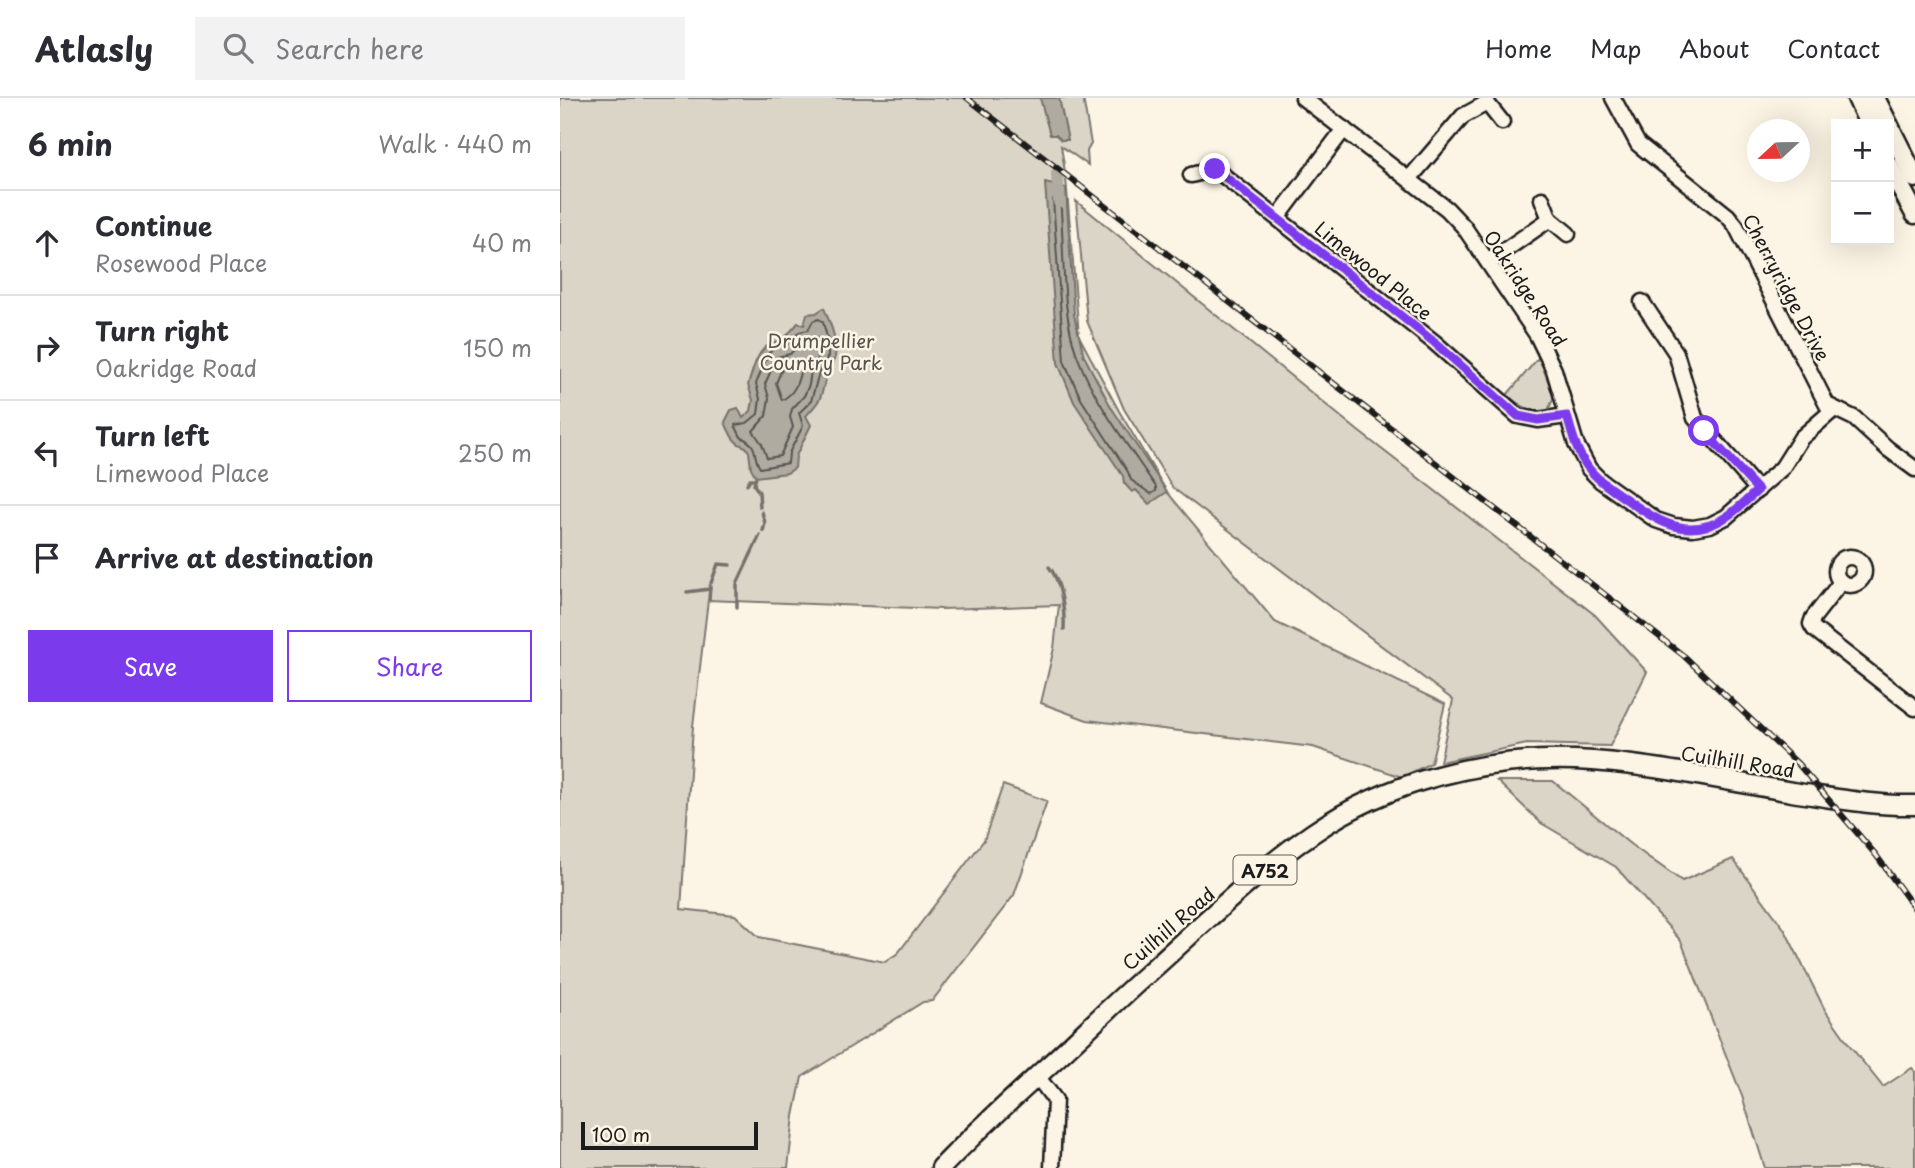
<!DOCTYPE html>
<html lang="en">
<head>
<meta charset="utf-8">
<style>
	:root { --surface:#fff; --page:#f2f2f3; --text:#2b2b33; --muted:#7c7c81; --line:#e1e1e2; --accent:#7c3aed }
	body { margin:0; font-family:"Playpen Sans",sans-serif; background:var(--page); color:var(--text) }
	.controls { position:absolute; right:21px; top:21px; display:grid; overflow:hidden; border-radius:0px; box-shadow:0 7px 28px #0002 }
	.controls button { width:63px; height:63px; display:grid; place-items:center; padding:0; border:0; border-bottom:2px solid var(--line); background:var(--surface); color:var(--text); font:35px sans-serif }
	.compass { position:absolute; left:1187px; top:21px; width:63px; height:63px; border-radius:50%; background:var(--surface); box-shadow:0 7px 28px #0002; rotate:248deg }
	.scale { position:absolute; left:21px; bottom:18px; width:177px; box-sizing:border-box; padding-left:7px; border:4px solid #1c1c1c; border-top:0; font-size:19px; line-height:24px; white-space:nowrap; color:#1c1c1c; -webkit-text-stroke:5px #fcf5e5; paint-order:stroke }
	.stop { position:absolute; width:21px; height:21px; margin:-16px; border:5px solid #7c3aed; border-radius:50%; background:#fff }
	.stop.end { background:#7c3aed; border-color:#fff; box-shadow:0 2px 7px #0008 }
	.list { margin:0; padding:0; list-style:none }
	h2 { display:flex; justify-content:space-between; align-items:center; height:91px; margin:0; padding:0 28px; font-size:30px }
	h2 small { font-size:23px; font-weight:400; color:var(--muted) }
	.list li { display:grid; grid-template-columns:46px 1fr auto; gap:21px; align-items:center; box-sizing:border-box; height:105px; padding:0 28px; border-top:2px solid var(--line) }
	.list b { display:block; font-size:26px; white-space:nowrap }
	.list p { margin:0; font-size:23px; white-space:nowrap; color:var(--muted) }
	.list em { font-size:23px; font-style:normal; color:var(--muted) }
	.actions { display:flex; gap:14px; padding:21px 28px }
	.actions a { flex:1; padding:16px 0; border:2px solid var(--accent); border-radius:0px; text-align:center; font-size:24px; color:var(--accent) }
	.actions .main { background:var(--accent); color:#fff }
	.icon { flex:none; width:38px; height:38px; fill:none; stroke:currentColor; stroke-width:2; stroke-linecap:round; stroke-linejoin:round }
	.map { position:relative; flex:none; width:1355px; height:1070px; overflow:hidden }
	header { display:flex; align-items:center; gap:42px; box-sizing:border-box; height:98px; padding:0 35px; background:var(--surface); border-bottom:2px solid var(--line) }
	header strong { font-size:33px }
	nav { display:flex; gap:38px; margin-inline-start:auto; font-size:24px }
	.search { width:490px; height:63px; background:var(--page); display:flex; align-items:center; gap:18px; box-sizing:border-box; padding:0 24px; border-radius:0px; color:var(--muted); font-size:26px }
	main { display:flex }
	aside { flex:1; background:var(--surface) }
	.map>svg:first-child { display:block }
</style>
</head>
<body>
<header>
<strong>Atlasly</strong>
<div class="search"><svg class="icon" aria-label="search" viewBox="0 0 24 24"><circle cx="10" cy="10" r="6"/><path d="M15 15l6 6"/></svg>Search here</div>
<nav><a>Home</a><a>Map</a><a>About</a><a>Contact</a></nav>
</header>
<main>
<aside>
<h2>6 min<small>Walk · 440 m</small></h2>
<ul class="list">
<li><svg class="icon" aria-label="ahead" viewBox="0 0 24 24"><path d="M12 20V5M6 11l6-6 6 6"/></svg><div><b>Continue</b><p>Rosewood Place</p></div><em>40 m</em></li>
<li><svg class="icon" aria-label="right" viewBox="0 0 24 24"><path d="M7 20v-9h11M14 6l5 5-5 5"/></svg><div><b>Turn right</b><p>Oakridge Road</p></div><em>150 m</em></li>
<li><svg class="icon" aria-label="left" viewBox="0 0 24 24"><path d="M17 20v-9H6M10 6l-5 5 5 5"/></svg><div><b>Turn left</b><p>Limewood Place</p></div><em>250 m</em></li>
<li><svg class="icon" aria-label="arrive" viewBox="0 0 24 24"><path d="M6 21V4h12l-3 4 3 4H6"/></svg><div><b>Arrive at destination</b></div></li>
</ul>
<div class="actions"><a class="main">Save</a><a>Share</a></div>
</aside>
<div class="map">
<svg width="1355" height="1070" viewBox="0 0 1355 1070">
	<rect width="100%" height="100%" fill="#fcf5e5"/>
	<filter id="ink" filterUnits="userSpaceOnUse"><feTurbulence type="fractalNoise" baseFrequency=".0143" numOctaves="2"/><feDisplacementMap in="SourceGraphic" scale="14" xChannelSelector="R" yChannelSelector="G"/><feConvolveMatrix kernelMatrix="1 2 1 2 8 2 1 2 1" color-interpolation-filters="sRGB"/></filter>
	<g filter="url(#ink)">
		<g fill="#dbd5c8" stroke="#7c7872" stroke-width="2">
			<path d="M0 0H523L531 46 527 53 528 67 501 48 506 80 519 238 559 313 607 394 715 524 885 606 871 665 842 679 753 649 527 622 481 605 494 550 499 507 382 511 148 502 133 628 121 811 175 817 199 839 325 864 338 855 424 742 443 687 487 703 454 797 372 903 363 904 242 979 234 1018 228 1070H0Z"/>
			<path d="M516 103 797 332 1035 517 1087 574 1050 648 967 646 880 664 893 602 613 390 564 311 527 223Z"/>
			<path d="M979 259 994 299 987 315C969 313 960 308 947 297Z"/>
			<path d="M937 683H993L1070 746 1122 783 1173 761 1225 832 1265 912 1291 949 1323 989 1352 970 1355 973V1070H1205L1182 998 1121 843 1056 769 981 725Z"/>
		</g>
		<g fill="#b0aba1" stroke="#75726c" stroke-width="2">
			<path d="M480 0H499L508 42H501L496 37H490Z"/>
			<path d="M485 85 506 90 514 217 524 258 551 309 607 394 589 406 576 392 572 394 564 385 563 378 514 304 498 265Z"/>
			<path d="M264 210C270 225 278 242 275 259 273 266 268 272 266 279 260 303 262 300 246 318L251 327 236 358 235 370 227 375 196 379 191 370 189 354 186 349C173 346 170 335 165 324L171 312 178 310 183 320 191 313 193 302 188 287C195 265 198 245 223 242L238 225 244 227 247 216 256 215Z"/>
		</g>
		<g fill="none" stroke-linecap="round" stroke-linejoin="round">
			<g stroke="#575551" stroke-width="2">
				<path d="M496 97 500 100C505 150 500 214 518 260 535 305 569 349 596 389V393L591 396 571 382 568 374 521 301 504 263 493 101Z"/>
				<path d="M259 221 263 224 268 243V258L259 275 251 303 239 315 243 328 229 355 228 365 200 370C191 356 201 349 181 339L175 327 187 325 198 316 200 301 196 286 208 256 214 250 227 247 239 234 248 232 253 223Z"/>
				<path d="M254 239 258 241 259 256 251 273 249 287 244 298 232 311 230 319 233 329 220 358 207 360 202 346 193 333 206 318 209 300 205 286 217 259 230 256 243 243Z"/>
				<path d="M237 264 242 267C238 282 237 294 222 302L216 285 223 269Z"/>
			</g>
			<g stroke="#75726c" stroke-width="3.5">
				<path d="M196 379 194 387 199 394 200 409"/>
				<path d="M187 386 190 381H195"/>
				<path d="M202 414 205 425 203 433"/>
				<path d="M489 469C501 482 505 514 504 531"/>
				<path d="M151 485 158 466 170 467"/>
				<path d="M127 494 150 491"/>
				<path d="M149 502 150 488"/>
				<path d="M177 509V486L200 437"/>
			</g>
			<path stroke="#b0aba1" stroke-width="12" d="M497 76 499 104"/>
			<g stroke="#1c1c1c" stroke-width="19">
				<g id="minor">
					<path d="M743 0 887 111 904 129 977 237 994 272 1016 346 1029 371 1041 383 1096 422 1114 428 1133 430 1150 427 1166 419 1222 370 1241 340 1273 312"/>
					<path d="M927 0V5L942 24"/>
					<path d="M1053 0 1078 46 1168 118 1176 128 1267 307 1294 320 1328 351 1355 371"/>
					<path d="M631 77 655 71 874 244 958 318 978 322 1007 318"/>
					<path d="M849 81 903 18 927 5"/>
					<path d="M982 101 990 121 1008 136"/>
					<path d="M718 119 784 31"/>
					<path d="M928 164 990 121"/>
					<path d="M1082 204 1116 255 1135 320 1198 392"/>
					<circle cx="1290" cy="473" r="14"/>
					<path d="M1281 484 1253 520 1251 526 1254 531 1355 610"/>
					<path d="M477 978 495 1002 492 1070"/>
				</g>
			</g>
			<g stroke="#1c1c1c" stroke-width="23">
				<g id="major">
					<path d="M1297 0 1309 26"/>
					<path d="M1315 0 1328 26"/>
					<path d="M1329 28 1355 80"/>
					<path d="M1329 68 1355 116"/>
					<path d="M381 1070C414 1035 451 1002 487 969 520 939 552 907 586 877 640 829 693 776 753 735 828 683 924 659 1015 662 1087 665 1160 682 1232 694 1273 700 1314 708 1355 707"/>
				</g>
			</g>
			<use href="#minor" stroke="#fcf5e5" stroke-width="14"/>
			<use href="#major" stroke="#fcf5e5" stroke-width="18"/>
			<g stroke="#1c1c1c" stroke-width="6">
				<path id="rail" d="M407 0 1124 558 1238 666 1316 757 1355 811"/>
			</g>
			<use href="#rail" stroke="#fcf5e5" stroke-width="3.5" stroke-dasharray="10" stroke-linecap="butt"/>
		</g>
	</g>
	<g fill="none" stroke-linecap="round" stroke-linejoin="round" filter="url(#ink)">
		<path stroke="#7c3aed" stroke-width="9" d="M655 71 874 244 958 318 978 322 1007 318C1012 335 1016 353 1027 368 1036 381 1050 390 1063 399 1090 418 1116 438 1150 427 1170 420 1183 405 1198 392L1144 333"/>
	</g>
	<g text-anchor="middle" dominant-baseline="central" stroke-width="5" stroke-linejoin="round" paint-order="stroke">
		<rect fill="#fcf5e5" stroke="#5f5d58" stroke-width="2" x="673.5" y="757.5" width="63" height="29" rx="5"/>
		<g font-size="18" font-weight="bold" fill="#1c1c1c">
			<text x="705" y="772">A752</text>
		</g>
		<g font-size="19" fill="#1c1c1c" stroke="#fcf5e5">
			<text transform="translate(814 172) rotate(39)">Limewood Place</text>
			<text transform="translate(1227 189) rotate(62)">Cherryridge Drive</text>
			<text transform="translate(966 190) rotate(57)">Oakridge Road</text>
			<text transform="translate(1178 663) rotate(9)">Cuilhill Road</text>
			<text transform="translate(608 830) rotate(-41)">Cuilhill Road</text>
		</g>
		<g font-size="19" fill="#555450" stroke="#fcf5e5">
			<text x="261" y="242">Drumpellier<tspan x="261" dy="22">Country Park</tspan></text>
		</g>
	</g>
</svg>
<div class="controls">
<button>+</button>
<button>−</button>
</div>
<svg class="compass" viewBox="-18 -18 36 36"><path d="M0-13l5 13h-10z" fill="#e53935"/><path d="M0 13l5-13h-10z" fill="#7c7c81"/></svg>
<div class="scale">100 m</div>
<div class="stop" style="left:1144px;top:333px"></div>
<div class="stop end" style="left:655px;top:71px"></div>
</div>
</main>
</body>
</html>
